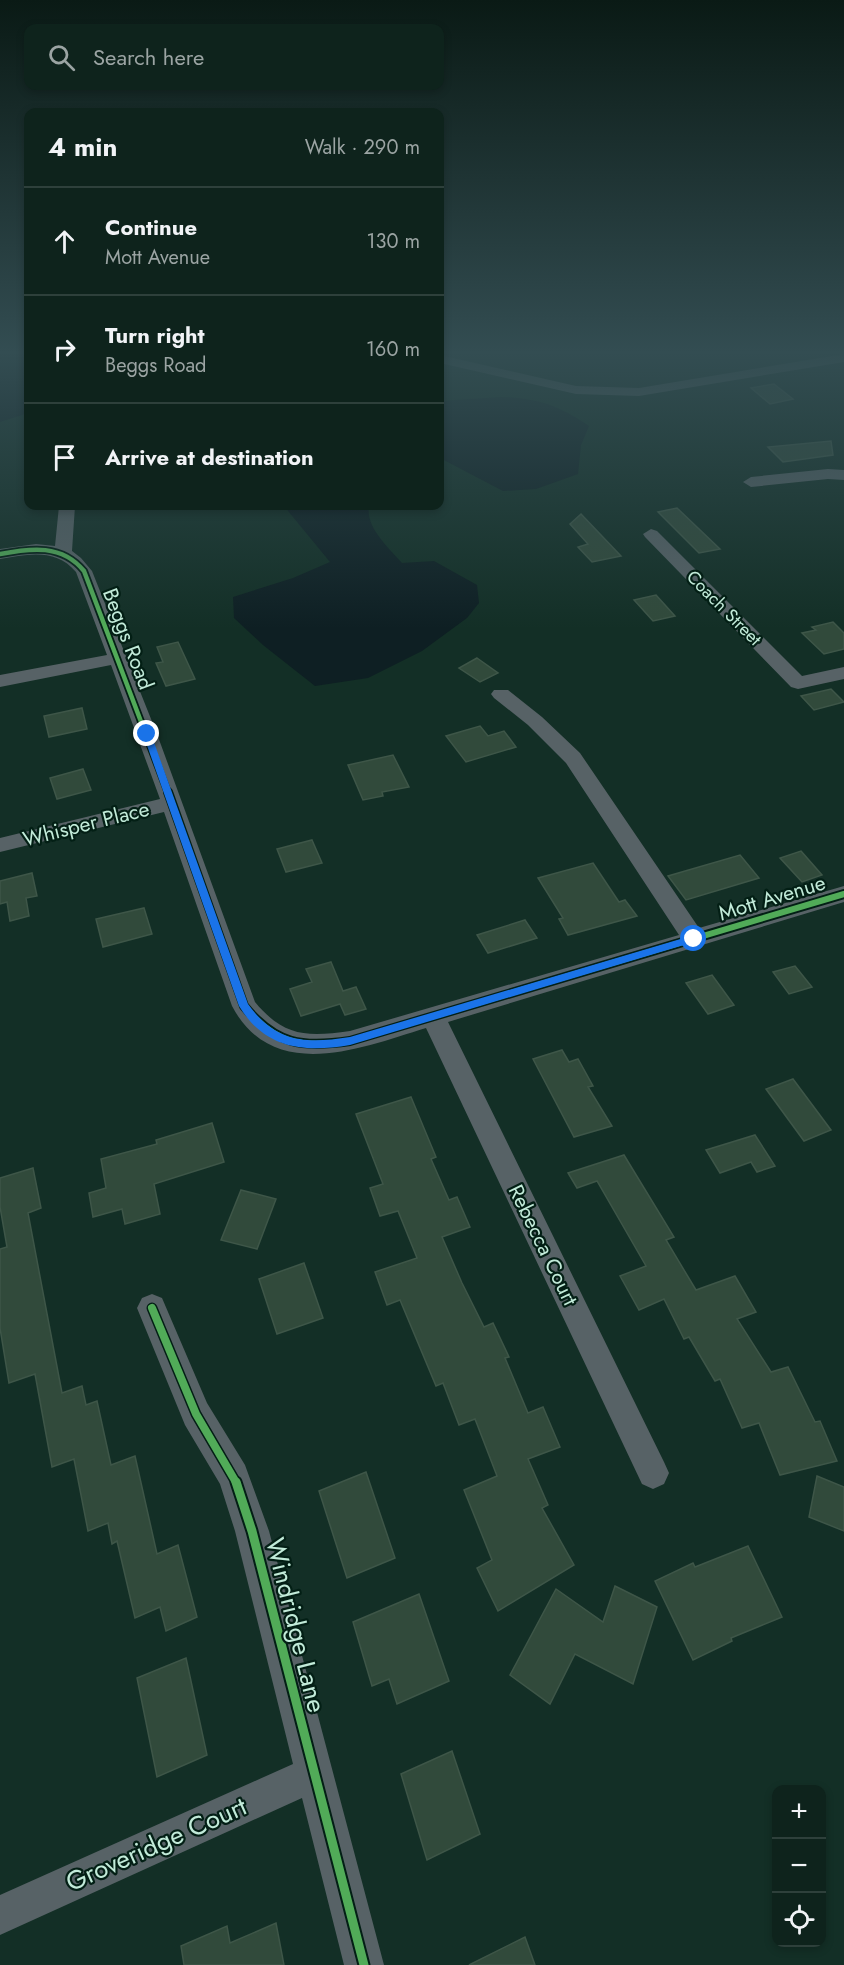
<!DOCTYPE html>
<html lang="en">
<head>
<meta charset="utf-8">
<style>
	:root { --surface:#0e231c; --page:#1c2f29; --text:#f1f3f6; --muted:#9ba4a3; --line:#2e403b }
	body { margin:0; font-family:Jost,sans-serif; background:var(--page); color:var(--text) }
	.controls { position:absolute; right:18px; bottom:18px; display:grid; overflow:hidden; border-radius:12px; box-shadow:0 3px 9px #0003 }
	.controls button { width:54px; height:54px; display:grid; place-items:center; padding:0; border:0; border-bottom:2px solid var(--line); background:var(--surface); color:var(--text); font:30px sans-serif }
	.stop { position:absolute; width:18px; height:18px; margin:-14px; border:4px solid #1a73e8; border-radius:50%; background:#fff }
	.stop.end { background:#1a73e8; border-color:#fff; box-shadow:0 2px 6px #0008 }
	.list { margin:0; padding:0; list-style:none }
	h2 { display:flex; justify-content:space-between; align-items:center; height:78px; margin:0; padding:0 24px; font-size:26px }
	h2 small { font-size:20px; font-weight:400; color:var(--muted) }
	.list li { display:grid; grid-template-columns:39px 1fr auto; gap:18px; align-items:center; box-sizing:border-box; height:108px; padding:0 24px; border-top:2px solid var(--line) }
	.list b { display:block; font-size:22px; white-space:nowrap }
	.list p { margin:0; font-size:20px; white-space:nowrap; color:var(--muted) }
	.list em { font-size:20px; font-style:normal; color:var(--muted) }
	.icon { flex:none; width:33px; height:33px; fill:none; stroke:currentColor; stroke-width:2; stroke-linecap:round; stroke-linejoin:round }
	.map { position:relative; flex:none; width:844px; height:1965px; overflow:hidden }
	.search { position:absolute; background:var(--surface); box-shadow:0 3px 9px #0003; left:24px; top:24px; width:420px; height:66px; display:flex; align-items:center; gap:15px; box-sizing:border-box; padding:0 21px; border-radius:12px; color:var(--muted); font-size:22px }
	.panel { position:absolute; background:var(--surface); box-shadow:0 3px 9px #0003; left:24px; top:108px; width:420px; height:402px; border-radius:12px }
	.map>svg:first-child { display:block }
</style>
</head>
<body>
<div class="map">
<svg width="844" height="1965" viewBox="0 0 844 1965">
	<rect width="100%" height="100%" fill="#132f26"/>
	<g fill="#0e1f23">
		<path d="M0 354H28V413L0 422Z"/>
		<path d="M502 397C540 399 557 405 589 426L581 445 578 474 536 489 503 491 440 458V401Z"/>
		<path d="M284 506H369C365 527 389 548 402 563L434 561 477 585 479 603 467 618 422 651 368 678 315 686 263 645 234 618 233 597 293 578 330 562Z"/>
	</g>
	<g fill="#314a3b" stroke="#3e5648" stroke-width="1.5">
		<path d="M774 384 793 399 770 404 751 388Z"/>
		<path d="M831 441 833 455 783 462 768 447Z"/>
		<path d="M677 508 720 549 699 553 658 512Z"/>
		<path d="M581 514 621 556 592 562 578 547 588 544 570 524Z"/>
		<path d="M656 595 675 616 653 621 634 600Z"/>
		<path d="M833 622 844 633V649L824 654 802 633 816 630 812 627Z"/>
		<path d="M178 642 195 679 166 686 156 663 163 662 157 647Z"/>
		<path d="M477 658 498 673 480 682 459 668Z"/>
		<path d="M831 689 844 702 814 710 801 696Z"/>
		<path d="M82 708 87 729 49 737 44 716Z"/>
		<path d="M480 726 488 736 504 731 516 747 466 762 446 736Z"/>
		<path d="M393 755 409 787 382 792 383 796 363 800 348 765Z"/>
		<path d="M83 769 91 790 57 799 50 778Z"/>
		<path d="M312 840 322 863 286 872 277 849Z"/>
		<path d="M801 851 822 875 802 882 780 858Z"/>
		<path d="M740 855 759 878 686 900 668 876Z"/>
		<path d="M593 863 619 902 625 900 637 916 568 935 559 919 563 918 538 878Z"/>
		<path d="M32 873 37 896 26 898 29 916 10 921 7 902 0 904V881Z"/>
		<path d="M144 908 152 934 103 947 96 919Z"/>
		<path d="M525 920 537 938 488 953 477 935Z"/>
		<path d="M331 962 343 991 356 987 366 1009 345 1015 340 1004 301 1016 290 989 312 982 306 969Z"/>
		<path d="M795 966 812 987 789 994 773 972Z"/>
		<path d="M712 975 734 1005 708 1014 686 983Z"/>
		<path d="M562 1050 569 1062 578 1059 593 1086 588 1087 612 1126 574 1137 533 1059Z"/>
		<path d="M793 1079 831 1130 804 1141 766 1089Z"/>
		<path d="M411 1097 436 1157 431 1159 449 1200 457 1197 470 1227 442 1237 462 1283 484 1327 493 1323 509 1357 505 1358 528 1413 543 1407 560 1447 528 1459 548 1505 542 1508 574 1565 498 1611 477 1568 492 1560 464 1490 497 1476 475 1419 459 1425 443 1383 436 1386 400 1300 387 1305 375 1272 417 1258 398 1211 380 1216 370 1188 383 1184 356 1114Z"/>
		<path d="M212 1123 224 1162 154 1184 160 1214 125 1224 122 1209 93 1217 89 1193 106 1188 101 1159 157 1144 156 1140Z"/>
		<path d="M755 1135 775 1166 757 1172 751 1162 720 1173 706 1150Z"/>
		<path d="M624 1155 674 1237 666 1240 696 1290 735 1276 756 1312 737 1319 771 1372 788 1367 815 1422 820 1421 837 1461 780 1475 759 1423 742 1428 720 1379 715 1381 689 1337 684 1339 664 1299 639 1310 620 1276 646 1266 597 1181 577 1188 568 1173Z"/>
		<path d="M33 1168 41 1208 28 1213 62 1393 82 1386 86 1405 97 1401 111 1465 135 1456 157 1554 178 1545 197 1617 166 1631 160 1607 135 1618 117 1541 112 1544 108 1523 88 1531 74 1459 52 1467 35 1374 9 1383 0 1328V1249L7 1247 0 1207V1178Z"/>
		<path d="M241 1190 276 1199 257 1249 221 1240Z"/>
		<path d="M304 1263 323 1318 277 1334 259 1279Z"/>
		<path d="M366 1472 395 1558 347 1578 319 1491Z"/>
		<path d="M817 1476 844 1487V1531L809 1517Z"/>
		<path d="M748 1546 782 1617 731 1638 732 1641 693 1660 655 1581 693 1563 695 1567Z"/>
		<path d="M615 1586 657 1607 633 1684 575 1654 550 1704 510 1675 556 1589 603 1622Z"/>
		<path d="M419 1594 449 1681 397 1704 389 1679 372 1686 353 1622Z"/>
		<path d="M186 1658 207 1755 157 1777 137 1678Z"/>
		<path d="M452 1751 480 1834 427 1860 401 1774Z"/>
		<path d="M276 1923 284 1965H184L181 1946 227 1926 230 1943Z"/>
		<path d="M525 1937 535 1965H469Z"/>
	</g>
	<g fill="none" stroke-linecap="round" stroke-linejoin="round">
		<g fill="#576266" fill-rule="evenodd">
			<path d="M844 354V362L639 396 576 394 440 363V355L576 386 639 388Z"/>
			<path d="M828 469 844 470V480L828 479 751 487 743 482 751 477Z"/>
			<path d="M59 506H75L72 551 81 558 92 571 157 734 255 1002C284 1037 307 1037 350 1031L679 935 566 763 528 725 494 698 491 694 494 690H508L542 717 580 753 699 928 844 886V902L448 1022 664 1462 669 1473 664 1484 653 1489 642 1484 426 1028C361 1048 273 1084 232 1006L164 812 0 852V838L160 799 111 665 0 687V675L107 655 76 572C56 548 28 554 0 559V549L36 544 55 546Z"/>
			<path d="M651 529 657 531 802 676 844 667V679L798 689 791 687 645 537 643 534Z"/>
			<path d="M152 1294 162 1298 207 1403 245 1465 269 1531 384 1965H344L302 1798 0 1935V1895L293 1764 235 1531 220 1484 185 1425 137 1308 142 1298Z"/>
		</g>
		<g stroke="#031f15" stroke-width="8">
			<path id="cycleway-far3" d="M0 554C31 548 62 544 84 571L168 793"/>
		</g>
		<g stroke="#031f15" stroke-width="10">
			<path id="cycleway-far2" d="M168 792 244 1006C276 1045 302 1048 350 1041L844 894"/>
		</g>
		<g stroke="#031f15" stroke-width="11">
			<path id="cycleway-far1" d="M152 1308 196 1414 237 1484"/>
		</g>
		<g stroke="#031f15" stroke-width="13">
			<path id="cycleway" d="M236 1482 252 1531 364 1965"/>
		</g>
		<use href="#cycleway-far3" stroke="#51ab58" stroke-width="4.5"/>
		<use href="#cycleway-far2" stroke="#51ab58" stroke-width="6"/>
		<use href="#cycleway-far1" stroke="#51ab58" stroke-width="8"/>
		<use href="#cycleway" stroke="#51ab58" stroke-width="9"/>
	</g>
	<linearGradient id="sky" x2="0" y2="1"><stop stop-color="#0a1a15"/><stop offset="0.56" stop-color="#334d52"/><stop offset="1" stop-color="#334d52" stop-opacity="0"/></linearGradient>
	<rect width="844" height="629" fill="url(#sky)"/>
	<path fill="#1a73e8" d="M147 732 151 734 248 1004C276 1043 306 1044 350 1037L694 935 699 939 694 942 350 1045C304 1053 265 1049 239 1006L143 734Z"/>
	<g text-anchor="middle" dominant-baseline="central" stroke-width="4.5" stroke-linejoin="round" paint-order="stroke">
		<g font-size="18" fill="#c2ebd9" stroke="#031f15">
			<text transform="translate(724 608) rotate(45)">Coach Street</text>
		</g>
		<g font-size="21" fill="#c2ebd9" stroke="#031f15">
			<text transform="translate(128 639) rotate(69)">Beggs Road</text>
			<text transform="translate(86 824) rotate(-14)">Whisper Place</text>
			<text transform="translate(772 898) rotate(-17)">Mott Avenue</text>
			<text transform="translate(543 1245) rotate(64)">Rebecca Court</text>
		</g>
		<g font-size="26" fill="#c2ebd9" stroke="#031f15">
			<text transform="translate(296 1625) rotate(76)">Windridge Lane</text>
			<text transform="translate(156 1844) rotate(-24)">Groveridge Court</text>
		</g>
	</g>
</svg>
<div class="controls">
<button>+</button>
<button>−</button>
<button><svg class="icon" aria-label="locate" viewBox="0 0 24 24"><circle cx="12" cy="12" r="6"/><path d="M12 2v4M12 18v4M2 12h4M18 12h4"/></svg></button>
</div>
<div class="stop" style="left:694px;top:939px"></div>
<div class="stop end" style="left:147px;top:734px"></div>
<div class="search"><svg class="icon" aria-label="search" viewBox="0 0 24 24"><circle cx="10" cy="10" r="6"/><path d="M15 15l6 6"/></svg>Search here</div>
<section class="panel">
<h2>4 min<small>Walk · 290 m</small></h2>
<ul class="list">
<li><svg class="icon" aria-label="ahead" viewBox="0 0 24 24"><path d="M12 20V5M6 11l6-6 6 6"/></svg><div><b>Continue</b><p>Mott Avenue</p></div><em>130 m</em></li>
<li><svg class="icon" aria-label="right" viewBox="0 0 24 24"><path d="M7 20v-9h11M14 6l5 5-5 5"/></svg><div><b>Turn right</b><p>Beggs Road</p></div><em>160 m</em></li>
<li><svg class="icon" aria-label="arrive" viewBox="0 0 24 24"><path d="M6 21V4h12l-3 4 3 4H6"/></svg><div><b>Arrive at destination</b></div></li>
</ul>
</section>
</div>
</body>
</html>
